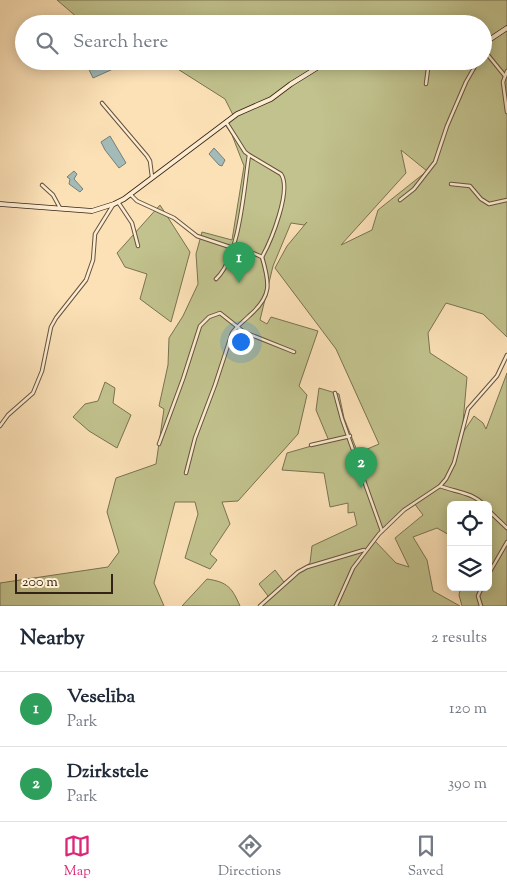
<!DOCTYPE html>
<html lang="en">
<head>
<meta charset="utf-8">
<style>
	:root { --surface:#fff; --page:#f6f6f7; --text:#1f2937; --muted:#747a83; --line:#e0e1e3; --accent:#db2777 }
	body { margin:0; font-family:"Sorts Mill Goudy",serif; background:var(--page); color:var(--text) }
	.controls { position:absolute; right:15px; bottom:15px; display:grid; overflow:hidden; border-radius:8px; box-shadow:0 2px 12px #0003 }
	.controls button { width:45px; height:45px; display:grid; place-items:center; padding:0; border:0; border-bottom:1px solid var(--line); background:var(--surface); color:var(--text); font:25px sans-serif }
	.scale { position:absolute; left:15px; bottom:12px; width:98px; box-sizing:border-box; padding-left:5px; border:2px solid #332316; border-top:0; font-size:14px; line-height:18px; white-space:nowrap; color:#332316; -webkit-text-stroke:4px #fdecd0; paint-order:stroke }
	.you { position:absolute; left:240px; top:341px; width:18px; height:18px; margin:-12px; border:4px solid #fff; border-radius:50%; background:#1a73e8; box-shadow:0 0 0 8px #1a73e833 }
	.badge { display:grid; place-items:center; width:32px; height:32px; border-radius:50%; background:var(--accent); color:#fff; font-size:16px; font-weight:700 }
	.pin { position:absolute; translate:-50% -41px; filter:drop-shadow(0 1px 2px #0008) }
	.pin::after { content:''; position:absolute; top:26px; width:18px; height:15px; background:inherit; clip-path:polygon(0 0,100% 0,50% 100%) }
	.list { margin:0; padding:0; list-style:none }
	h2 { display:flex; justify-content:space-between; align-items:center; height:65px; margin:0; padding:0 20px; font-size:21px }
	h2 small { font-size:16px; font-weight:400; color:var(--muted) }
	.list li { display:grid; grid-template-columns:32px 1fr auto; gap:15px; align-items:center; box-sizing:border-box; height:75px; padding:0 20px; border-top:1px solid var(--line) }
	.list b { display:block; font-size:19px; white-space:nowrap }
	.list p { margin:0; font-size:16px; white-space:nowrap; color:var(--muted) }
	.list em { font-size:16px; font-style:normal; color:var(--muted) }
	.icon { flex:none; width:28px; height:28px; fill:none; stroke:currentColor; stroke-width:2; stroke-linecap:round; stroke-linejoin:round }
	.map { position:relative; flex:none; width:507px; height:606px; overflow:hidden }
	.search { position:absolute; background:var(--surface); box-shadow:0 2px 12px #0003; left:15px; right:15px; top:15px; height:55px; display:flex; align-items:center; gap:12px; box-sizing:border-box; padding:0 18px; border-radius:28px; color:var(--muted); font-size:19px }
	.sheet { height:215px; background:var(--surface) }
	nav { display:flex; justify-content:space-around; align-items:center; box-sizing:border-box; height:70px; border-top:1px solid var(--line); background:var(--surface); font-size:14px; color:var(--muted) }
	nav a { display:grid; justify-items:center; gap:2px }
	nav .on { color:var(--accent) }
	.map>svg:first-child { display:block }
</style>
</head>
<body>
<div class="map">
<svg width="507" height="606" viewBox="0 0 507 606">
	<rect width="100%" height="100%" fill="#fce1b7"/>
	<filter id="stains"><feTurbulence type="fractalNoise" baseFrequency=".004" numOctaves="4"/><feColorMatrix values="0 0 0 0 .2 0 0 0 0 .09 0 0 0 0 .02 0 0 0 .5 -.17"/></filter>
	<radialGradient id="worn" r=".72"><stop offset=".6" stop-color="#630" stop-opacity="0"/><stop offset="1" stop-color="#630" stop-opacity=".3"/></radialGradient>
	<g fill="#c1c28d" stroke="#7a7252" fill-rule="evenodd">
		<path d="M57 0H507V337L483 314 446 303 428 333 430 353 467 377 462 434 474 416 483 423 486 429 507 373V606H462L459 595 461 587H488V505H451V536L437 528 413 537 427 560 433 591 460 606H258L268 596 259 584 275 570 284 582 310 563 312 546 357 525 354 512 348 513V503L330 507 324 473 282 470 287 453 329 441 316 410 319 388 339 394 344 418 358 453 379 444 336 349 275 268 287 246 307 222 304 225 291 223 273 266 260 320 267 324 271 317 318 331 299 386 307 395 298 434 238 501 222 502 230 524 210 554 217 560 210 569 185 558 198 514 195 502H175L154 583 164 606H0V583L108 567 119 552 107 512 116 478 156 464 164 409 159 406 168 365 169 338 183 316 198 284 196 254 202 232 232 240 244 166 232 135 226 126 228 125 226 122 234 117 225 99 165 61H483V24H85ZM401 150 427 171 378 210 372 230 341 245 406 173ZM414 503 423 515 395 538 409 567 396 563 374 540 404 509Z"/>
		<path d="M160 205 190 252 171 322 140 299 147 274 125 267 117 253Z"/>
		<path d="M105 382 115 388 113 403 131 415 117 448 89 431 73 417 85 404 98 401Z"/>
		<path d="M207 579C228 582 232 588 240 606H182Z"/>
	</g>
	<g fill="#a3bbb8" stroke="#767e77">
		<path d="M85 61H122L113 69 93 78Z"/>
		<path d="M110 136 126 163 119 168 105 150 101 142Z"/>
		<path d="M214 148 225 160 222 166 219 165 209 154Z"/>
		<path d="M74 171 77 174 74 179 83 189 80 192 69 184 70 179 67 177Z"/>
	</g>
	<g fill="none" stroke-linecap="round" stroke-linejoin="round">
		<g stroke="#65523e" stroke-width="4.5">
			<g id="street">
				<path d="M483 49 505 76"/>
				<path d="M507 71 503 82 507 112"/>
				<path d="M426 84 429 61"/>
				<path d="M102 103 147 156 150 161 152 177"/>
				<path d="M451 184 470 186 481 199 489 204 507 200"/>
				<path d="M42 185 53 195 60 208"/>
				<path d="M130 194 137 201 174 218 197 236 230 247 246 250 262 257"/>
				<path d="M400 200 414 189 435 162 447 126 466 82 478 61"/>
				<path d="M118 202 132 223 138 246"/>
				<path d="M216 279C240 257 244 187 249 155L245 152 226 122"/>
				<path d="M335 393 342 419 382 531"/>
				<path d="M0 426 8 415 33 393 42 371 51 327 56 318 86 280 93 260 95 234 113 205"/>
				<path d="M159 444 183 379 200 326 209 317 220 313 244 332 294 352"/>
				<path d="M311 445 350 436"/>
				<path d="M186 473 195 438 215 385 232 333C237 326 243 322 249 316 272 296 270 284 262 257 271 241 292 190 281 174L249 155"/>
				<path d="M440 486C455 492 472 492 484 505"/>
				<path d="M488 510 507 528"/>
				<path d="M488 575 507 542"/>
				<path d="M260 606 298 572 307 567 364 550"/>
				<path d="M336 606 353 568 379 534 404 510 440 486 446 479 454 463 468 409 497 376 507 355"/>
				<path d="M481 606 478 596 482 587"/>
			</g>
		</g>
		<g stroke="#332316" stroke-width="5.5">
			<g id="secondary">
				<path d="M483 44 507 28"/>
				<path d="M0 204 92 211 114 204 124 199 237 114 271 99 291 84 328 61"/>
			</g>
		</g>
		<use href="#street" stroke="#fdecd0" stroke-width="2.5"/>
		<use href="#secondary" stroke="#fdecd0" stroke-width="4"/>
	</g>
	<rect width="100%" height="100%" filter="url(#stains)"/>
	<rect width="100%" height="100%" fill="url(#worn)"/>
</svg>
<div class="controls">
<button><svg class="icon" aria-label="locate" viewBox="0 0 24 24"><circle cx="12" cy="12" r="6"/><path d="M12 2v4M12 18v4M2 12h4M18 12h4"/></svg></button>
<button><svg class="icon" aria-label="layers" viewBox="0 0 24 24"><path d="M12 4l9 5-9 5-9-5zM3 14l9 5 9-5"/></svg></button>
</div>
<div class="scale">200 m</div>
<div class="you"></div>
<div class="pin badge" style="left:239px;top:283px;background:#2e9e5b">1</div>
<div class="pin badge" style="left:361px;top:488px;background:#2e9e5b">2</div>
<div class="search"><svg class="icon" aria-label="search" viewBox="0 0 24 24"><circle cx="10" cy="10" r="6"/><path d="M15 15l6 6"/></svg>Search here</div>
</div>
<section class="sheet">
<h2>Nearby<small>2 results</small></h2>
<ul class="list">
<li><span class="badge" style="background:#2e9e5b">1</span><div><b>Veselība</b><p>Park</p></div><em>120 m</em></li>
<li><span class="badge" style="background:#2e9e5b">2</span><div><b>Dzirkstele</b><p>Park</p></div><em>390 m</em></li>
</ul>
</section>
<nav>
<a class="on"><svg class="icon" aria-label="map" viewBox="0 0 24 24"><path d="M3 6l6-2 6 2 6-2v14l-6 2-6-2-6 2zM9 4v14M15 6v14"/></svg>Map</a>
<a><svg class="icon" aria-label="directions" viewBox="0 0 24 24"><path d="M12 3l9 9-9 9-9-9zM9 14v-3h6M13 9l2 2-2 2"/></svg>Directions</a>
<a><svg class="icon" aria-label="saved" viewBox="0 0 24 24"><path d="M7 4h10v16l-5-4-5 4z"/></svg>Saved</a>
</nav>
</body>
</html>
